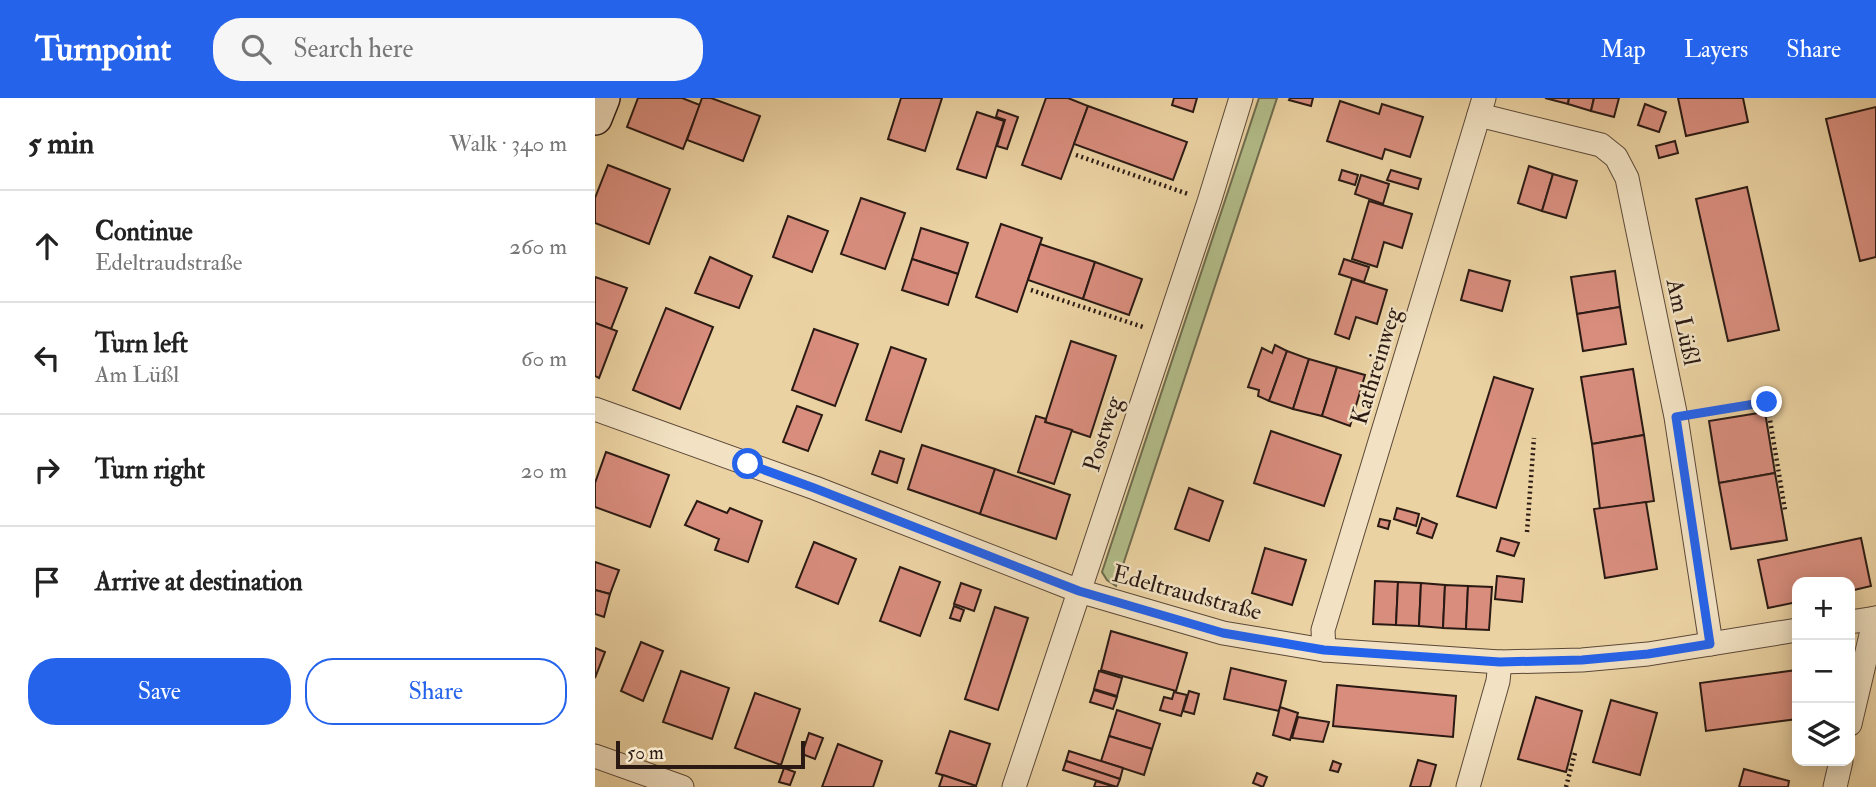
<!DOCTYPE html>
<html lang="en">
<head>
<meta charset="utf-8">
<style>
	:root { --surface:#fff; --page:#f6f6f6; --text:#222; --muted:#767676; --line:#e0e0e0; --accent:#2563eb }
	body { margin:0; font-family:"IM FELL Double Pica",serif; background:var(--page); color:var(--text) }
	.controls { position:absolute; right:21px; bottom:21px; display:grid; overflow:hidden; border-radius:14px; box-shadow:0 4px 18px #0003 }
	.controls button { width:63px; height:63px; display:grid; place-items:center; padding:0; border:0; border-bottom:2px solid var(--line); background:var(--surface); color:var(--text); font:35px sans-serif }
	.scale { position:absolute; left:21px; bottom:18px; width:189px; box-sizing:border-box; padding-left:7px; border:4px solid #2b1a14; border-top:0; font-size:19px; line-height:24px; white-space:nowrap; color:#2b1a14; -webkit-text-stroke:5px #f2e2c3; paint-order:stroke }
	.stop { position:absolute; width:21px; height:21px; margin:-16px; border:5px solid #2563eb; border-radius:50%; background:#fff }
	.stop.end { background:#2563eb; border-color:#fff; box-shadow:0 2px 7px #0008 }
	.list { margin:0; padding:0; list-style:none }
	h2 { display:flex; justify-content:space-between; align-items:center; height:91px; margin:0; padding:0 28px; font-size:30px }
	h2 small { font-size:23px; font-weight:400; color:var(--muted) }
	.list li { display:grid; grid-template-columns:46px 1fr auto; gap:21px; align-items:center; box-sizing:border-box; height:112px; padding:0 28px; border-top:2px solid var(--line) }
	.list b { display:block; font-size:26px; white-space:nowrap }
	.list p { margin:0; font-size:23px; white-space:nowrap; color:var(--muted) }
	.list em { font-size:23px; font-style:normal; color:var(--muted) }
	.actions { display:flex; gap:14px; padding:21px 28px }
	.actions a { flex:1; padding:16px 0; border:2px solid var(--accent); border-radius:28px; text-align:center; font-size:24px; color:var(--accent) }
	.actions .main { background:var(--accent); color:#fff }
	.icon { flex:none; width:38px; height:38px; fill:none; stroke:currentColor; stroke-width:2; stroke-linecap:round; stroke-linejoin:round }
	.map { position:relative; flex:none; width:1281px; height:689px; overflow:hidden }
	header { display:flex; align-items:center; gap:42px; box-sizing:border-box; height:98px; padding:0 35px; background:var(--accent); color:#fff }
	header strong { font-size:33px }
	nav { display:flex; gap:38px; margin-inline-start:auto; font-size:24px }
	.search { width:490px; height:63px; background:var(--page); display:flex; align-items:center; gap:18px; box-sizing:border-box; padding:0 24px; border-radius:28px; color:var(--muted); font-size:26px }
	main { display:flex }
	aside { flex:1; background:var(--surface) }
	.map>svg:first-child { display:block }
</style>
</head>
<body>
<header>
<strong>Turnpoint</strong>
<div class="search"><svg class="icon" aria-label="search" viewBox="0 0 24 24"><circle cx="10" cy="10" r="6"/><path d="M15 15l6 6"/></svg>Search here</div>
<nav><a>Map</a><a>Layers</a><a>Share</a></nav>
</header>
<main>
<aside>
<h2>5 min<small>Walk · 340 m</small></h2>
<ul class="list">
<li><svg class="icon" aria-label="ahead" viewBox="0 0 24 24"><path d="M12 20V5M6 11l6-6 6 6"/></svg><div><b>Continue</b><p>Edeltraudstraße</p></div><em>260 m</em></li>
<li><svg class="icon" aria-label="left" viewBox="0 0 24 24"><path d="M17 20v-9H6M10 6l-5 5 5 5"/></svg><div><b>Turn left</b><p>Am Lüßl</p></div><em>60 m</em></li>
<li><svg class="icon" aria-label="right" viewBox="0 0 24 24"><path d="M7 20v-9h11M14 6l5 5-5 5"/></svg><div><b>Turn right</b></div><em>20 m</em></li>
<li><svg class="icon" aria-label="arrive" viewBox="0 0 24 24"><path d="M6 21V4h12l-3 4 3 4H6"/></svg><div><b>Arrive at destination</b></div></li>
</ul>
<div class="actions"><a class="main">Save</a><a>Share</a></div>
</aside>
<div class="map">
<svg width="1281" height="689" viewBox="0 0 1281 689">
	<rect width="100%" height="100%" fill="#ebd2a2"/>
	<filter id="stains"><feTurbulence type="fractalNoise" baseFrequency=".00286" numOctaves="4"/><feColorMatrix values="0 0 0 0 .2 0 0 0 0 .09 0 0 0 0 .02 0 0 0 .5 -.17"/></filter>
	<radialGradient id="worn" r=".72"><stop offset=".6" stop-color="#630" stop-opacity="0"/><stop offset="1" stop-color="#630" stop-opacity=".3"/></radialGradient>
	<path fill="#b2bd89" stroke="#6e6c4e" stroke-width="2" d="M664 0H682L521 488 512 482 507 474Z"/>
	<g fill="#d88d7d" stroke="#2b1a14" stroke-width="2">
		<path d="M43 0H87L105 7 88 51 32 29Z"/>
		<path d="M107 0H116L165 18 148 63 92 42Z"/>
		<path d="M306 0H347L330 53 293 41Z"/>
		<path d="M451 0H473L493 8 466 81 427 67Z"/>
		<path d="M579 0H602L598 14 577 7Z"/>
		<path d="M695 0H718L716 8 694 2Z"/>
		<path d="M950 0H974L973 6Z"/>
		<path d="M974 0H999L996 13 973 6Z"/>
		<path d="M999 0H1024L1019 19 996 13Z"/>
		<path d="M1083 0H1148L1153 24 1091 38Z"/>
		<path d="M745 3 784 16 787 6 828 19 815 59 790 51 787 61 732 43Z"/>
		<path d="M1050 6 1071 14 1064 34 1043 27Z"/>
		<path d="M493 8 592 44 578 82 479 46Z"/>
		<path d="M1281 9V159L1265 163 1231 21Z"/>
		<path d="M403 12 423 19 412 51 402 48 410 22 401 19Z"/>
		<path d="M382 14 409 23 391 80 362 71Z"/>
		<path d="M1080 43 1083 55 1064 60 1061 48Z"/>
		<path d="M13 67 75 91 54 146 0 125V100Z"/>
		<path d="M934 68 958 76 947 113 923 105Z"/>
		<path d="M747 72 763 77 760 87 744 82Z"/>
		<path d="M796 72 826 81 823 91 792 82Z"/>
		<path d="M958 76 982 83 971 120 947 113Z"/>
		<path d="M766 77 794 86 788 106 760 96Z"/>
		<path d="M1152 89 1184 232 1133 243 1101 101Z"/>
		<path d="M266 100 310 115 290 171 246 156Z"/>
		<path d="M774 103 817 116 807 150 789 144 782 169 757 161Z"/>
		<path d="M193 118 233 133 217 174 178 159Z"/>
		<path d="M406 126 447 140 422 214 381 199Z"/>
		<path d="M326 130 373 145 363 176 317 161Z"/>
		<path d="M445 146 500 164 488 201 433 182Z"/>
		<path d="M115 159 157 178 144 210 100 195Z"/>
		<path d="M317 161 363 176 353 207 307 192Z"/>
		<path d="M749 161 774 169 769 184 744 176Z"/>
		<path d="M500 164 547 181 534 217 488 201Z"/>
		<path d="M874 172 915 183 907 213 866 202Z"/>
		<path d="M1020 173 1025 209 982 216 976 179Z"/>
		<path d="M0 179 32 190 16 231 0 225Z"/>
		<path d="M757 181 792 192 782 226 761 219 754 241 740 236Z"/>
		<path d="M1025 209 1031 246 988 253 982 216Z"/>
		<path d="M71 210 118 229 85 311 38 292Z"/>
		<path d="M0 225 22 233 4 280 0 278Z"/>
		<path d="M219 231 263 246 240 308 197 292Z"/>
		<path d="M476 243 521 258 495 339 450 324Z"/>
		<path d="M680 247 692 253 674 303 663 298 664 292 653 289 667 250 677 255Z"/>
		<path d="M296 249 331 261 306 334 271 322Z"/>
		<path d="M692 253 714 261 698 311 674 303Z"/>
		<path d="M714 261 742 269 727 318 698 311Z"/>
		<path d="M742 269 770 277 755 328 727 318Z"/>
		<path d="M1038 271 1049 337 997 346 986 279Z"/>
		<path d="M899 279 938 291 901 410 862 398Z"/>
		<path d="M202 308 227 317 213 353 188 344Z"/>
		<path d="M1170 314 1180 375 1124 385 1114 323Z"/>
		<path d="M441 318 451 321 450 324 477 332 459 386 423 374Z"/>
		<path d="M676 333 746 357 729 408 659 385Z"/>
		<path d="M1049 337 1059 403 1005 411 997 346Z"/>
		<path d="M327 347 400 371 385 416 313 391Z"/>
		<path d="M285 353 309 361 302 385 277 376Z"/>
		<path d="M11 354 74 377 55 429 0 409V385Z"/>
		<path d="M400 371 475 397 461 441 385 416Z"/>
		<path d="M1180 375 1192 442 1136 451 1124 385Z"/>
		<path d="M594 390 628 403 614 443 580 431Z"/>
		<path d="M102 403 132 415 135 410 167 423 153 464 120 452 124 441 90 427Z"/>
		<path d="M1051 404 1062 471 1010 480 999 411Z"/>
		<path d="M802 410 824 416 821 428 799 421Z"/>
		<path d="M827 420 842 426 837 440 822 435Z"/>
		<path d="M785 421 795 423 793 431 783 428Z"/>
		<path d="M906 440 924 445 919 458 902 453Z"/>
		<path d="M1266 440 1276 488 1255 493V484H1202V504L1173 510 1163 462Z"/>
		<path d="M219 444 261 461 243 506 201 489Z"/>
		<path d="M670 450 711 462 697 507 657 495Z"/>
		<path d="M0 464 24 472 15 496 0 492Z"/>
		<path d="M305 469 345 484 325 538 285 523Z"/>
		<path d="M902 478 929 481 927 504 900 501Z"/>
		<path d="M780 483 803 484 801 527 778 526Z"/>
		<path d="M803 484 826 485 824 528 801 527Z"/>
		<path d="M366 485 386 492 379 513 359 506Z"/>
		<path d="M826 485 850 487 848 530 824 528Z"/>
		<path d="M850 487 873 488 871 531 848 530Z"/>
		<path d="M873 488 897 489 894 532 871 531Z"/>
		<path d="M0 492 15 496 9 519 0 516Z"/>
		<path d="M359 508 369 512 365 523 355 520Z"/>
		<path d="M400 509 433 520 403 612 370 601Z"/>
		<path d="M516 533 592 555 581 593 506 572Z"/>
		<path d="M46 544 68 553 48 603 26 593Z"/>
		<path d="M0 550 10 554 0 580Z"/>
		<path d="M636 570 691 583 684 613 629 601Z"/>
		<path d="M1202 572V621L1111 633 1105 585Z"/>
		<path d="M86 573 134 590 117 641 68 624Z"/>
		<path d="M504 573 527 580 522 598 499 591Z"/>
		<path d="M742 587 861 598 858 639 738 628Z"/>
		<path d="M499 592 522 599 518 611 495 604Z"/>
		<path d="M594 593 604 596 599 616 588 613Z"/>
		<path d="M579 594 592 597 586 618 565 612 569 599 577 601Z"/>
		<path d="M160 595 205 611 186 667 140 650Z"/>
		<path d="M941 599 987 613 971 674 923 661Z"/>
		<path d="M1016 602 1062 615 1045 677 998 664Z"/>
		<path d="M685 609 703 615 695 642 678 637Z"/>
		<path d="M522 612 565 626 557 651 514 638Z"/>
		<path d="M703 619 734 624 728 644 697 640Z"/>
		<path d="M355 633 395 646 381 688 341 675Z"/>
		<path d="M214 635 228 640 220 661 207 656Z"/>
		<path d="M514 638 557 651 549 677 506 663Z"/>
		<path d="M243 646 287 663 278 689H227Z"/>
		<path d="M474 653 528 670 525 681 471 663Z"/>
		<path d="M823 662 841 667 835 689H815Z"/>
		<path d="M471 663 525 681 522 689 468 672Z"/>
		<path d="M738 663 746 666 743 674 735 672Z"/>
		<path d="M189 670 200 674 195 687 184 684Z"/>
		<path d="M1149 671 1194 683 1193 689H1144Z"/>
		<path d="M662 675 672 679 668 689 658 685Z"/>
		<path d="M348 677 381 688V689H344Z"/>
		<path d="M501 683 520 689H499Z"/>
	</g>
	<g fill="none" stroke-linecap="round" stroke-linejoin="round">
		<g stroke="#5b4838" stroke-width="25">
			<g id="street">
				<path d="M884 17 1006 47 1021 59 1032 80 1081 319 1116 546"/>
				<path d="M0 311 220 390 484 493 628 535 729 552 905 564 987 562 1053 556 1202 532"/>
				<path d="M1255 524 1281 520"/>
				<path d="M729 552 728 532 889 0"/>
				<path d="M1255 626 1280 520"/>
				<path d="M0 658 87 689"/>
				<path d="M419 689 614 104 646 0"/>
				<path d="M873 689 903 583 905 564"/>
				<path d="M1240 689 1246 663"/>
			</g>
		</g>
		<g stroke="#2b1a14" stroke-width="36">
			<path id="secondary" d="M0 20 8 0"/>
		</g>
		<g stroke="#2b1a14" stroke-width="4.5" stroke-dasharray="2 3.5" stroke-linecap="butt">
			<path d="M481 57 593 96"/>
			<path d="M436 192 548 229"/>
			<path d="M1104 316 1172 304 1190 412 1187 413"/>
			<path d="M932 434 939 340"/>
			<path d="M971 689 980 655"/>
		</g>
		<use href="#street" stroke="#f2e2c3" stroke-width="23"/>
		<use href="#secondary" stroke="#f2e2c3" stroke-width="33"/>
	</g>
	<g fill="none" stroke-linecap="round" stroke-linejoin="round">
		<path stroke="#2563eb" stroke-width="9" d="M153 366 219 390 484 493 628 535 729 552 905 564 987 562 1053 556 1115 546 1081 319 1172 304"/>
	</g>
	<g text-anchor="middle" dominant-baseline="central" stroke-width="5" stroke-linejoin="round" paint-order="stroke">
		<g font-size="24" fill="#2b1a14" stroke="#f2e2c3">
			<text transform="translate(1088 224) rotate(78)">Am Lüßl</text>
			<text transform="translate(781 268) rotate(-73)">Kathreinweg</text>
			<text transform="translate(508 336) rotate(-72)">Postweg</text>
			<text transform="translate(592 495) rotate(15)">Edeltraudstraße</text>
		</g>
	</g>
	<rect width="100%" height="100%" filter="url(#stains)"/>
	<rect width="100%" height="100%" fill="url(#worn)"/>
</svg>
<div class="controls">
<button>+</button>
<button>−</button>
<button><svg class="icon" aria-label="layers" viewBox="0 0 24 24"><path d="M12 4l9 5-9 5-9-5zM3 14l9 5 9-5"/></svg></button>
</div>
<div class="scale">50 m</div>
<div class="stop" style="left:153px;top:366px"></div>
<div class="stop end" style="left:1172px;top:304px"></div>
</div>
</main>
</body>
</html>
